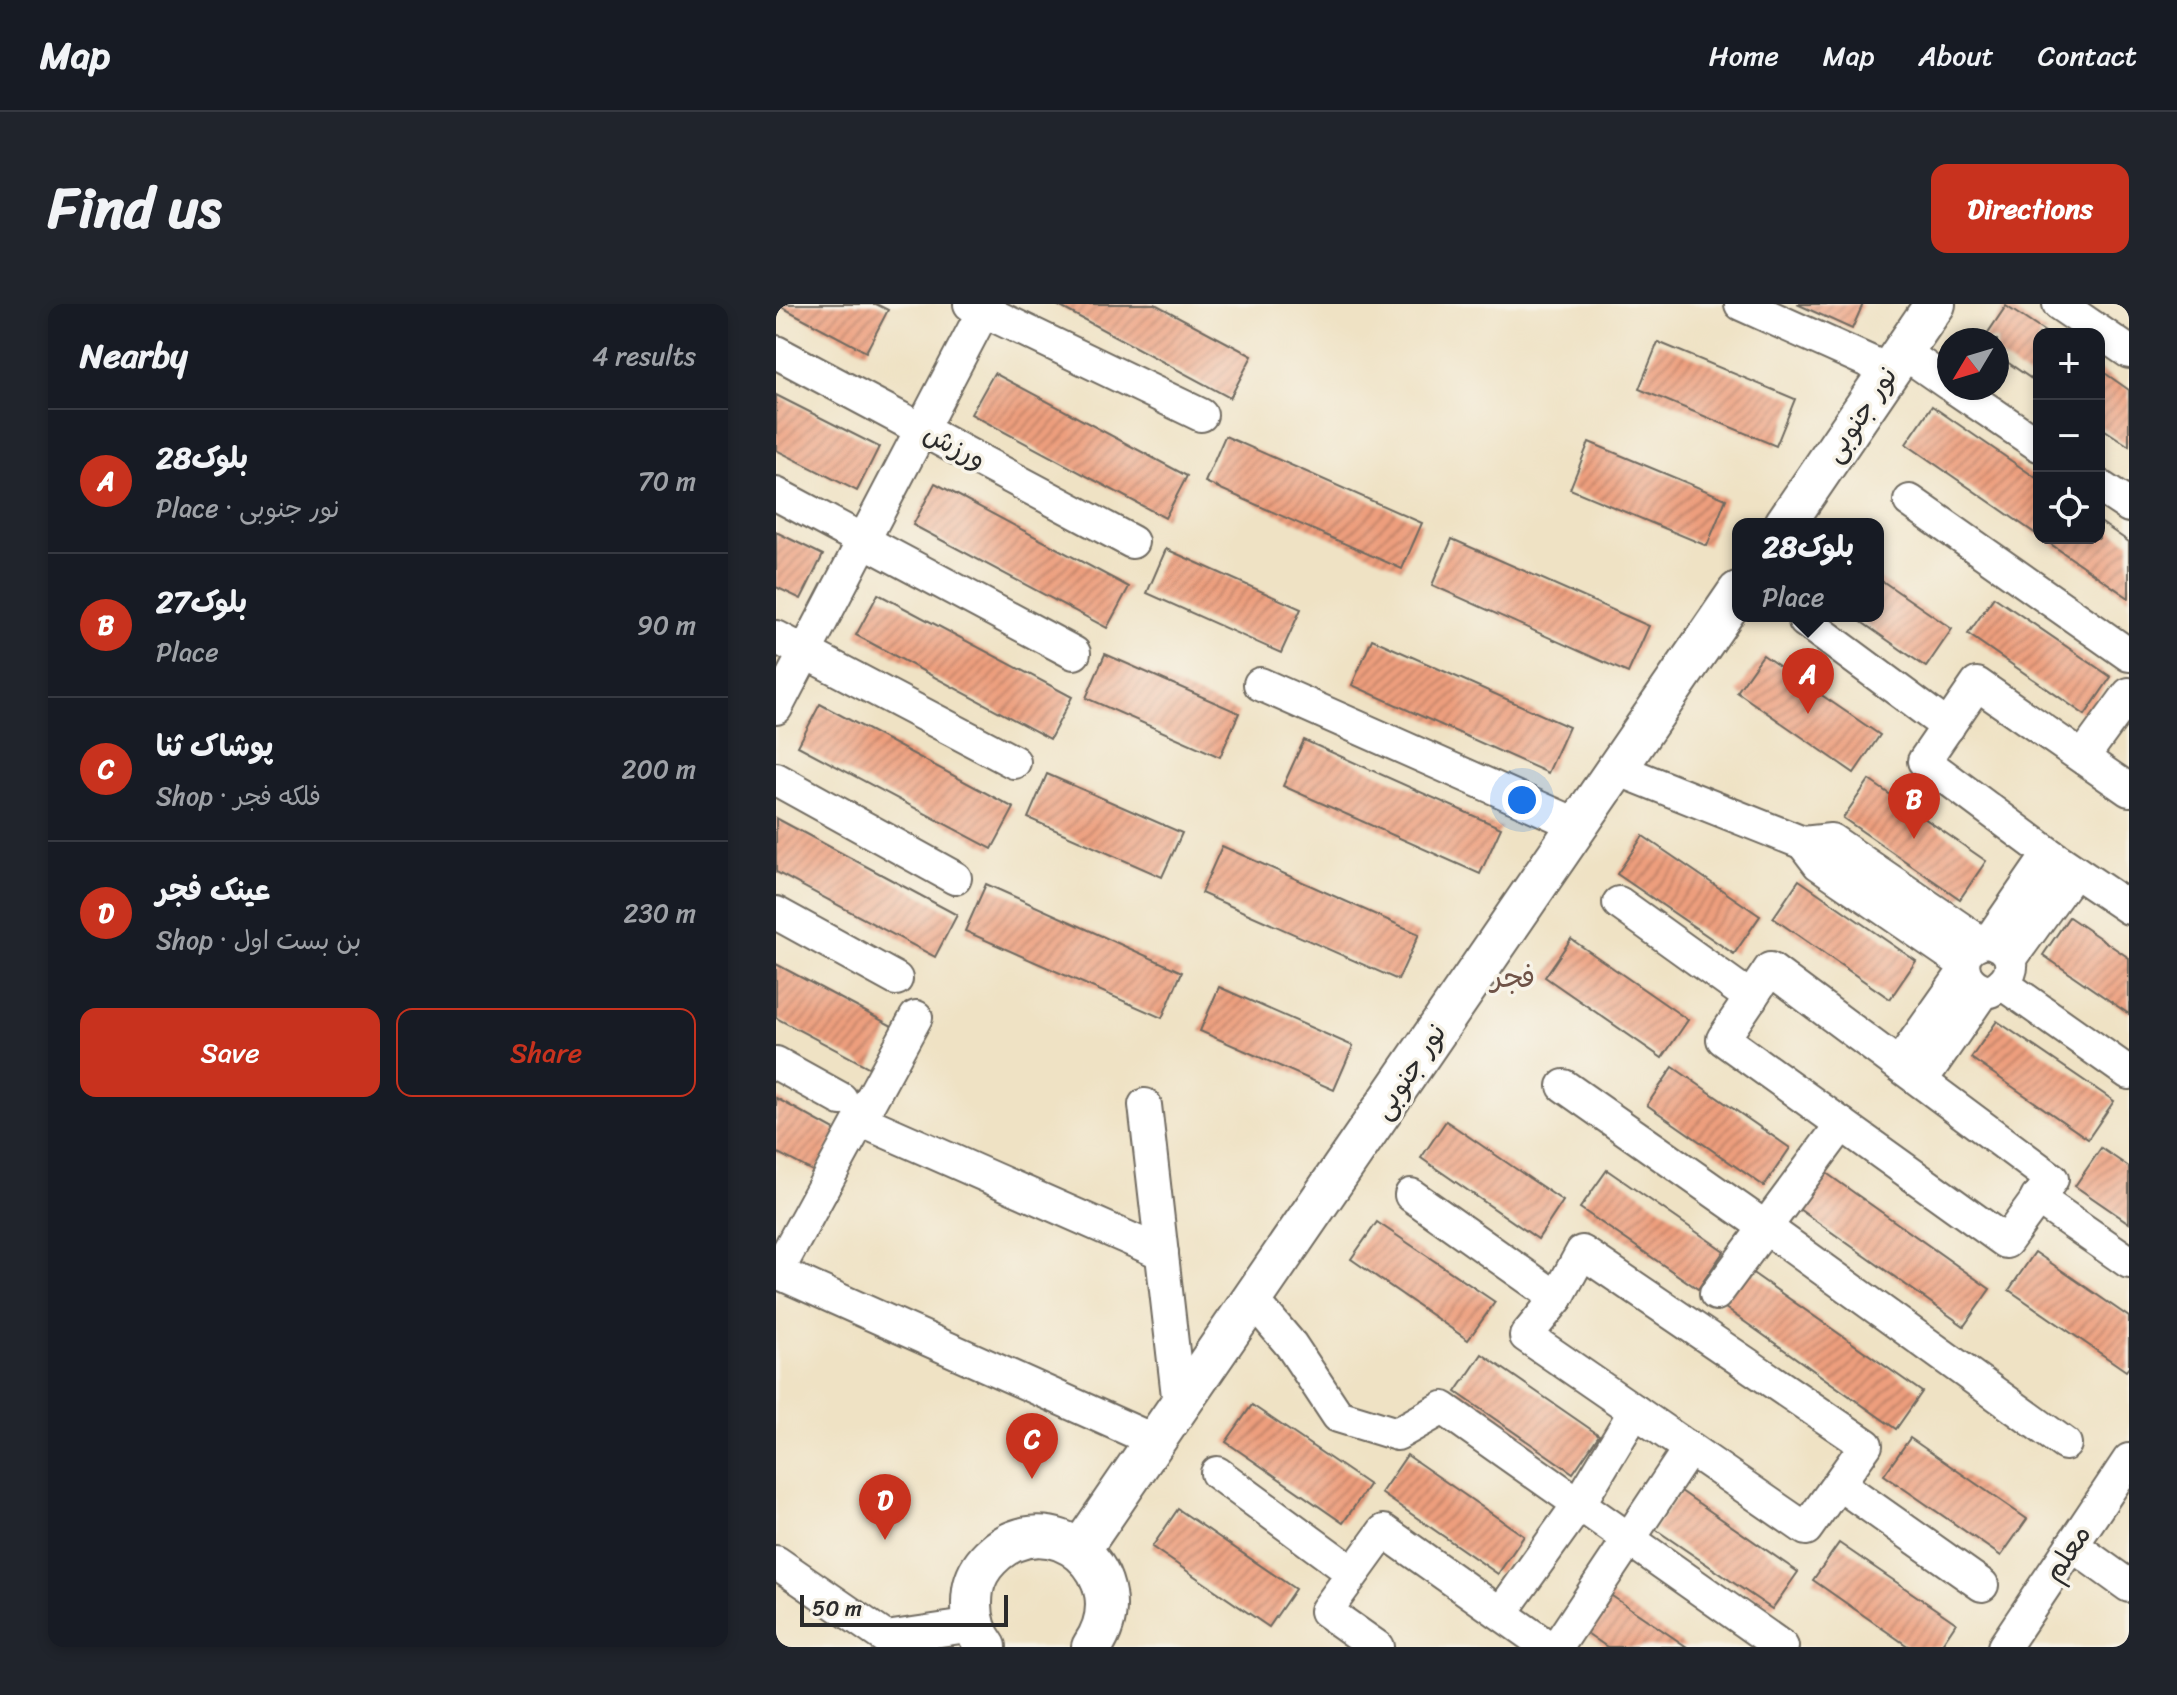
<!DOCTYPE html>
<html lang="en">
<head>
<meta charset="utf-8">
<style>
	:root { --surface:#171b24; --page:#20242c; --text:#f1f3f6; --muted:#9ea1a6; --line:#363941; --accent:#c8321e }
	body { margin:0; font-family:Sriracha,"Playpen Sans Arabic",sans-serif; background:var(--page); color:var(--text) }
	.controls { position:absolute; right:24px; top:24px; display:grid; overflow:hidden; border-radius:16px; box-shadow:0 4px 12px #0003 }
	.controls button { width:72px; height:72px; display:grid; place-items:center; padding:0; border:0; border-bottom:2px solid var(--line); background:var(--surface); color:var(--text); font:40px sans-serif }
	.compass { position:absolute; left:1161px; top:24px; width:72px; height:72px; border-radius:50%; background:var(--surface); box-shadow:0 4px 12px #0003; rotate:232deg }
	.scale { position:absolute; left:24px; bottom:20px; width:208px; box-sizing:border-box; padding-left:8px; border:4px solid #2b2b2b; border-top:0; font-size:22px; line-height:28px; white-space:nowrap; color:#2b2b2b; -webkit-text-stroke:6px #f7f3e8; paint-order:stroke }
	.you { position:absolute; left:746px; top:496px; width:28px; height:28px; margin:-20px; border:6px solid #fff; border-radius:50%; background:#1a73e8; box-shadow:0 0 0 12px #1a73e833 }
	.badge { display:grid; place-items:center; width:52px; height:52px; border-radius:50%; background:var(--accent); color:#fff; font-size:26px; font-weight:700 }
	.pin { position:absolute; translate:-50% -66px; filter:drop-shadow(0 2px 4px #0008) }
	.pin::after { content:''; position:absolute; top:42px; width:28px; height:24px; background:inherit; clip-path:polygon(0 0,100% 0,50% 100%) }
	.popup { position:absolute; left:956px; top:214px; width:152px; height:104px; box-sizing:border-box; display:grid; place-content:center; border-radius:16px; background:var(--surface); filter:drop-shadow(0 2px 6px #0005); font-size:26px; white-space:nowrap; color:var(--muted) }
	.popup b { font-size:30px; color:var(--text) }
	.popup::after { content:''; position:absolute; left:50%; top:100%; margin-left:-16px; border:16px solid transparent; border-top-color:var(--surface) }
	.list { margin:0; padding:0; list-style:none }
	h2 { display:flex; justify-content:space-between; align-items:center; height:104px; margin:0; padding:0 32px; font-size:34px }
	h2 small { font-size:26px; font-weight:400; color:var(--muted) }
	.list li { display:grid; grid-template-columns:52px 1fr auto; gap:24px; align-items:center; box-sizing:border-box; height:144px; padding:0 32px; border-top:2px solid var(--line) }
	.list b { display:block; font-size:30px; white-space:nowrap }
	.list p { margin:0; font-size:26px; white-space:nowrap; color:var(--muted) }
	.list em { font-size:26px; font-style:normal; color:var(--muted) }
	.actions { display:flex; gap:16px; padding:24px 32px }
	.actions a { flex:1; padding:18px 0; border:2px solid var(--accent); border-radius:16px; text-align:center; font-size:28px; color:var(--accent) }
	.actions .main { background:var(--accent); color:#fff }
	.icon { flex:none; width:44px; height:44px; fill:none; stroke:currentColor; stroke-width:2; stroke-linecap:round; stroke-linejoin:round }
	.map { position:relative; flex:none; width:1353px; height:1343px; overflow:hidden; border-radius:16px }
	header { display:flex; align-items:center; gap:48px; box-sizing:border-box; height:112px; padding:0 40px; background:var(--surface); border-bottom:2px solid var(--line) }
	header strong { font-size:38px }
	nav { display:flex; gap:44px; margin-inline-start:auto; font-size:28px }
	.intro { display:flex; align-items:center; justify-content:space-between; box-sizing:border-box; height:192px; padding:0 48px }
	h1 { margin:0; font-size:56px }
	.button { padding:20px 36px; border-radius:16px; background:var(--accent); color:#fff; font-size:28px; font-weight:700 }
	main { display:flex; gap:48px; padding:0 48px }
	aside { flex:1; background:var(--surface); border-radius:16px; box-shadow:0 4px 12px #0003 }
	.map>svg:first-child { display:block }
</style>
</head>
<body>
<header>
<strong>Map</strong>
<nav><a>Home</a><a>Map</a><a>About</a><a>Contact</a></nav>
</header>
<div class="intro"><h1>Find us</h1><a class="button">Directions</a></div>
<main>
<aside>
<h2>Nearby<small>4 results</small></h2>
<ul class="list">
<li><span class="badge">A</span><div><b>بلوک28</b><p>Place · نور جنوبی</p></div><em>70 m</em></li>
<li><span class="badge">B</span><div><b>بلوک27</b><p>Place</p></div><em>90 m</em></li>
<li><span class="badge">C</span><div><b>پوشاک ثنا</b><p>Shop · فلکه فجر</p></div><em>200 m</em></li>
<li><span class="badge">D</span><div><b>عینک فجر</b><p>Shop · بن بست اول</p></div><em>230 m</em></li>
</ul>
<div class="actions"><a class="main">Save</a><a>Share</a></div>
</aside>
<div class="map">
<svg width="1353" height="1343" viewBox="0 0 1353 1343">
	<defs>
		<pattern id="building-hatch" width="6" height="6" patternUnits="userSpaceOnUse" patternTransform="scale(2)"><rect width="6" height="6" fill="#ed9e7d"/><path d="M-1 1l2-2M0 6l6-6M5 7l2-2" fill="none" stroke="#c08167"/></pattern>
	</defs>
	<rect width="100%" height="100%" fill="#f7f3e8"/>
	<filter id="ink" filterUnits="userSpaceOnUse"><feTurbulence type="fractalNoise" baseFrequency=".0125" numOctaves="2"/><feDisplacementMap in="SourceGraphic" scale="16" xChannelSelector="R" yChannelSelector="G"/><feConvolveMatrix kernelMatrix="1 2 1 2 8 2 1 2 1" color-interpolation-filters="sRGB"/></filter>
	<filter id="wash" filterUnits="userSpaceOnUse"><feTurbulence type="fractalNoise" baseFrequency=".006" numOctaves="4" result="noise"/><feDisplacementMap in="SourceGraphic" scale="32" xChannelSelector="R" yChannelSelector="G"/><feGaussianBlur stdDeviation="1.8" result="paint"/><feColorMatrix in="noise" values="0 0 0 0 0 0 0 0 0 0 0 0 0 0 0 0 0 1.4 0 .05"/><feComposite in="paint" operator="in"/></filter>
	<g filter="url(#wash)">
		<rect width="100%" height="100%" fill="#efe2c4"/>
		<g id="blocks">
			<g fill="url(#building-hatch)">
				<path d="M0 0H100L112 6 90 48Z"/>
				<path d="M279 0H379L476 52 454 94Z"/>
				<path d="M1021 0H1087L1076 25Z"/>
				<path d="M1230 2 1272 30H1263V80L1221 51V36H1207Z"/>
				<path d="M882 38 1019 95 1000 142 863 85Z"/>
				<path d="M1323 65 1353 86V142L1323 122Z"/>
				<path d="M218 69 411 172 389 214 195 110Z"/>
				<path d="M0 91 103 143 81 187 0 146Z"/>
				<path d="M1156 102 1263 176V232L1130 140Z"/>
				<path d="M449 132 646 219 626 265 429 178Z"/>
				<path d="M813 138 950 195 931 242 794 185Z"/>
				<path d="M159 179 353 283 331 324 137 221Z"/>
				<path d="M1323 217 1353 238V294L1266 234H1323Z"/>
				<path d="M0 228 47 251 25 295 0 283Z"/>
				<path d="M676 235 873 322 852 369 656 281Z"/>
				<path d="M390 245 525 305 505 349 371 289Z"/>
				<path d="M1102 274 1176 325 1150 363 1077 312H1102Z"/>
				<path d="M102 290 296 393 274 435 80 331Z"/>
				<path d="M1218 293 1335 373 1309 411 1192 330Z"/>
				<path d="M596 335 793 423 772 469 576 381Z"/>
				<path d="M329 350 463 409 444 453 310 394Z"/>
				<path d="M987 351 1104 431 1078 469 961 388Z"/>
				<path d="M44 400 238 504 216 545 22 442Z"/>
				<path d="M528 436 725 524 704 570 507 482Z"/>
				<path d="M271 470 406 529 386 573 252 514Z"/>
				<path d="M1093 476 1210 557 1184 595 1067 514Z"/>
				<path d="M0 514 181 611 159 653 0 568Z"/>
				<path d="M867 532 984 612 958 650 841 570Z"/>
				<path d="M446 542 643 630 622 676 425 589Z"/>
				<path d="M1023 576 1140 657 1114 695 997 614Z"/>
				<path d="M210 580 406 668 386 714 189 627Z"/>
				<path d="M1293 613 1353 654V710L1267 651Z"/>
				<path d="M795 635 912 716 886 754 769 673Z"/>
				<path d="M0 660 116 722 94 764 0 714Z"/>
				<path d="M443 683 577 742 558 786 424 727Z"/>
				<path d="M1221 717 1338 797 1312 835 1195 754Z"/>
				<path d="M897 763 1014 844 988 882 871 801Z"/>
				<path d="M0 794 62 828 40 869 0 848Z"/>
				<path d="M670 817 787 897 762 935 645 854Z"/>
				<path d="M1325 844 1353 863V919L1299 882Z"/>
				<path d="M1039 861 1214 985 1188 1022 1013 898Z"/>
				<path d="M831 866 948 947 922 985 804 904Z"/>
				<path d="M601 918 719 998 692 1036 575 955Z"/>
				<path d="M1259 948 1353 1013V1063L1350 1067 1233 986Z"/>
				<path d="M971 965 1146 1088 1120 1125 945 1001Z"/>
				<path d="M706 1050 823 1131 797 1169 680 1088Z"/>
				<path d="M476 1101 593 1181 567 1219 450 1138Z"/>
				<path d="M1134 1134 1251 1215 1225 1252 1108 1171Z"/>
				<path d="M631 1151 748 1232 722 1270 605 1189Z"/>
				<path d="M905 1187 1022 1268 996 1305 879 1225Z"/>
				<path d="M402 1205 519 1285 493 1323 376 1243Z"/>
				<path d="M1063 1239 1180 1319 1164 1343H1133L1037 1276Z"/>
				<path d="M833 1290 911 1343H831L808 1327Z"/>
			</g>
		</g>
	</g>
	<g filter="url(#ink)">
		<use href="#blocks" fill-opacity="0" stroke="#706b61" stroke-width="2"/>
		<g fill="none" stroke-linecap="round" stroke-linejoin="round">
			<g stroke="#706b61" stroke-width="36">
				<g id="minor">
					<path d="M194 0 425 111"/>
					<path d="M965 0 1114 67"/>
					<path d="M1283 0 1353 48"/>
					<path d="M0 48 356 238"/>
					<path d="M1127 48 1173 80"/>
					<path d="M1179 84 1263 141"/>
					<path d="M1323 182 1353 202"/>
					<path d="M0 190 298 349"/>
					<path d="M1134 197 1353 351"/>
					<path d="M1029 317 1172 423"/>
					<path d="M0 333 238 458"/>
					<path d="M484 380 802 521"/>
					<path d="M0 404 211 0"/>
					<path d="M1307 453 1353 390"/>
					<path d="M841 465 1027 539 1055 536 1204 638"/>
					<path d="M0 475 179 574"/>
					<path d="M1353 486 1201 380 1148 457 1273 550 1353 604"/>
					<path d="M1027 539 1043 560 1187 659"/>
					<path d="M843 599 975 694"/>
					<path d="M0 609 120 675"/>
					<path d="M1213 637C1244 646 1241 675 1214 687 1180 682 1177 640 1213 637Z"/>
					<path d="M1213 637 1273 550"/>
					<path d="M1235 654 1298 567"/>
					<path d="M994 665 1276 875 1230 938 947 735Z"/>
					<path d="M1227 680 1353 769"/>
					<path d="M0 759 65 795"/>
					<path d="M1123 760 1188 668"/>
					<path d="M1145 777 1208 686"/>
					<path d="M788 782 989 923 1289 1140"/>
					<path d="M369 801 403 1101"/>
					<path d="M84 816 386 949"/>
					<path d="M635 891 781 994"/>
					<path d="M1261 894 1353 958"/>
					<path d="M806 948 1090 1141 1030 1225 750 1032 781 994Z"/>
					<path d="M1 968 379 1137"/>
					<path d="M0 970 140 713"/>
					<path d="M940 990 1066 820"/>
					<path d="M476 995 515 1041 562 1112 621 1130 667 1104 1006 1343"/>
					<path d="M441 1169 577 1269"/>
					<path d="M1063 1180 1206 1281"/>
					<path d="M1296 1241 1353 1282"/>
					<path d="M0 1258 110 1334 198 1321"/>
					<path d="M725 1309 803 1200 859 1107"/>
					<path d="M601 1343 550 1307 608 1227 772 1343"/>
					<path d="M781 1343 913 1145"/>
					<path d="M1228 1343 1353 1156"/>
				</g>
			</g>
			<g stroke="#706b61" stroke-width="44">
				<g id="major">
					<path d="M1009 220 1159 0"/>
					<path d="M304 1246 962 288"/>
					<path d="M210 1343C197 1326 194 1307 197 1286 199 1274 206 1262 214 1254 274 1193 365 1272 316 1343"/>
				</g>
			</g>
			<use href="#minor" stroke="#fff" stroke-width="32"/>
			<use href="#major" stroke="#fff" stroke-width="40"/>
		</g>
	</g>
	<g text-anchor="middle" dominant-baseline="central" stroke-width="7" stroke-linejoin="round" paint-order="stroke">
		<g font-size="28" fill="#2b2b2b" stroke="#f7f3e8">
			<text transform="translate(1084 110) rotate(-56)">نور جنوبی</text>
			<text transform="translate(179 142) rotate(28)">ورزش</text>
			<text transform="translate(633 767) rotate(-56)">نور جنوبی</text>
			<text transform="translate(1291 1249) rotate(-56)">معلم</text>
		</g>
		<g font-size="30" fill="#6f5348" stroke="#f7f3e8">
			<text x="737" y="673">فجر</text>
		</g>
	</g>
</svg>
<div class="controls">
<button>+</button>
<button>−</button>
<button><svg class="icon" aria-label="locate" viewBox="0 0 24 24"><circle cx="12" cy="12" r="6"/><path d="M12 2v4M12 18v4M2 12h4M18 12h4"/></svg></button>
</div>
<svg class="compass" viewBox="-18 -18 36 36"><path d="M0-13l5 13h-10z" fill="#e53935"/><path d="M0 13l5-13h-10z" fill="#9ea1a6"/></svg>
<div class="scale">50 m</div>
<div class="you"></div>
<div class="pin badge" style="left:1032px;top:410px">A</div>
<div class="popup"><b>بلوک28</b>Place</div>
<div class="pin badge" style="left:1138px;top:535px">B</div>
<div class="pin badge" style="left:256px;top:1175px">C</div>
<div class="pin badge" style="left:109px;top:1236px">D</div>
</div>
</main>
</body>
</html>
